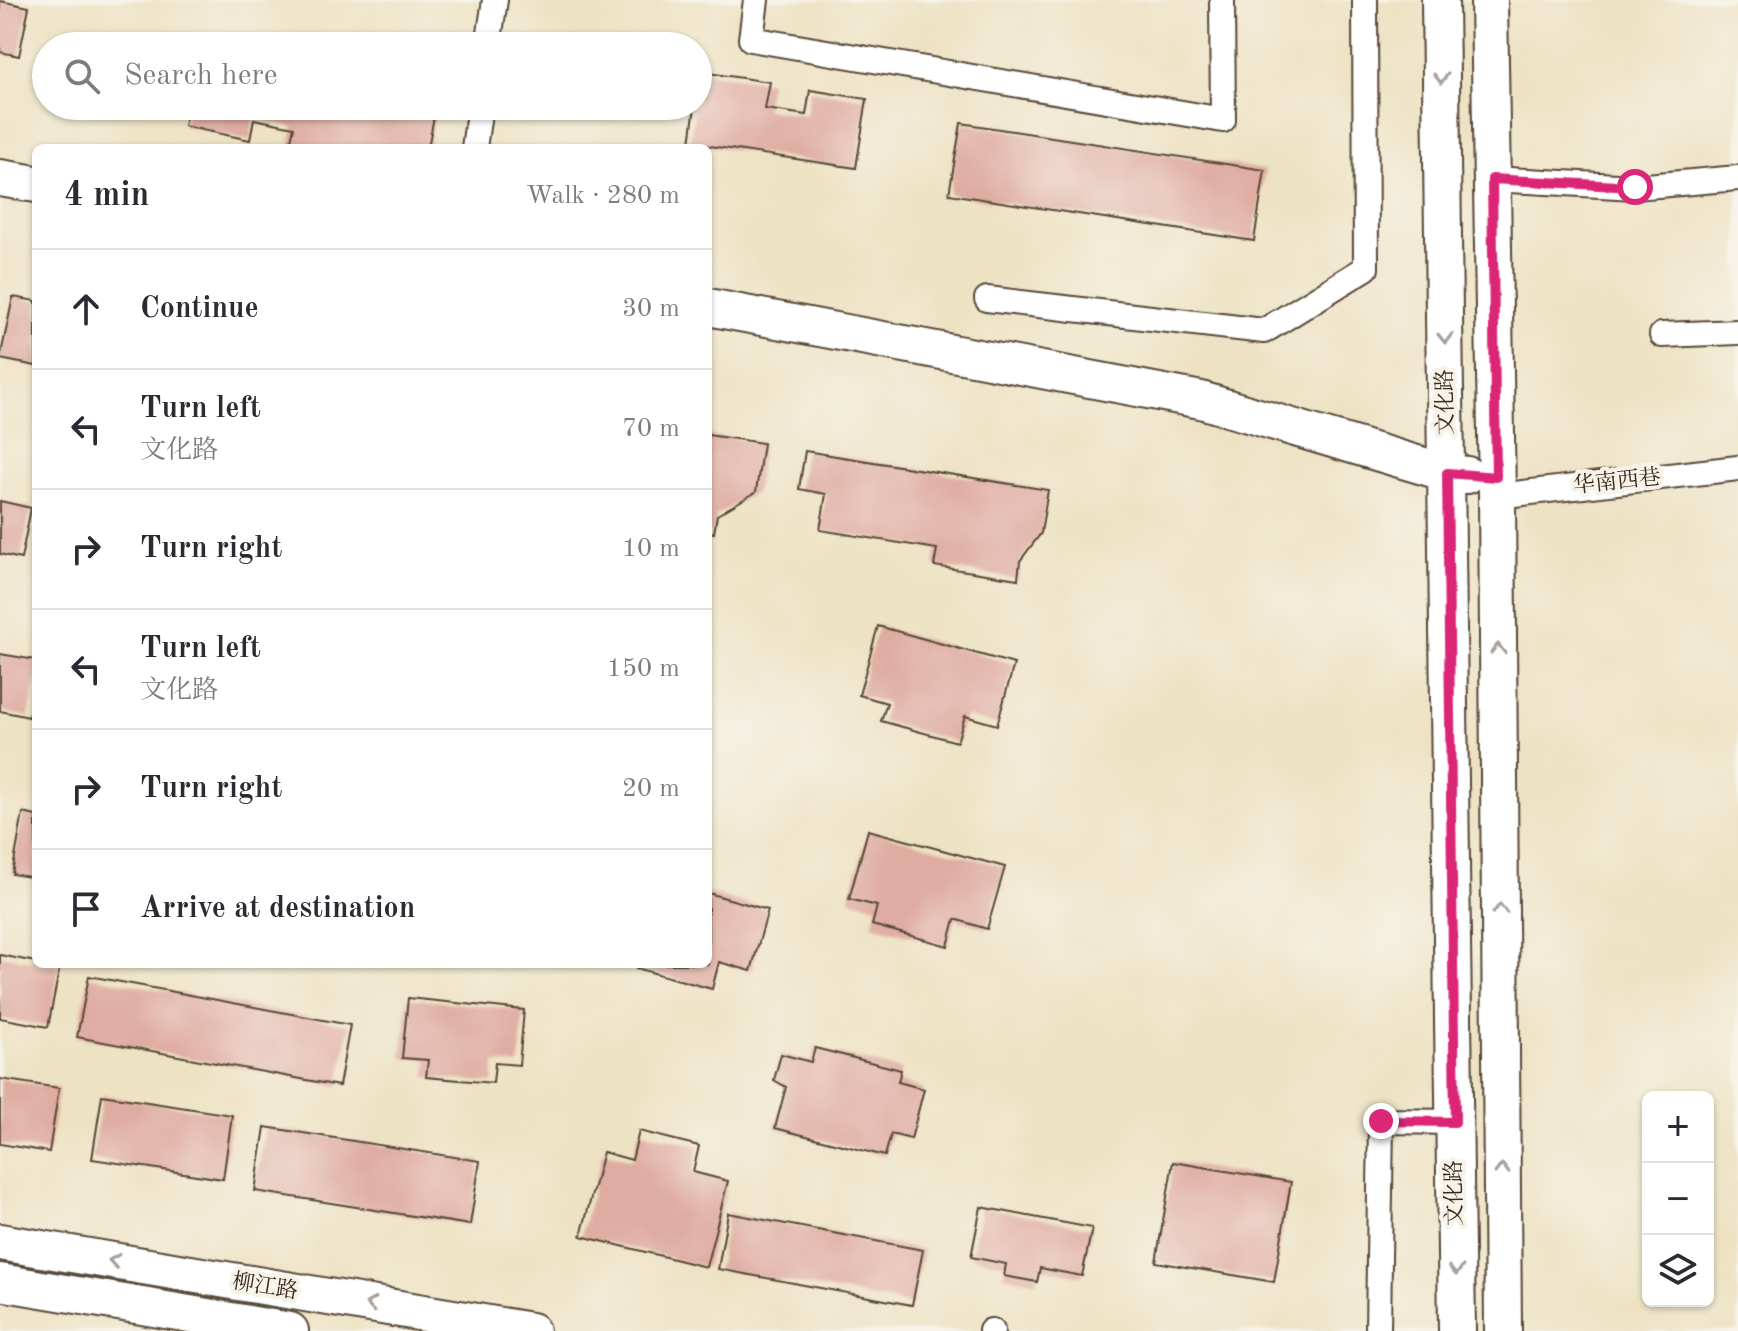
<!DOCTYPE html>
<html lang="en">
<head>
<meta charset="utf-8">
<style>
	:root { --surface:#fff; --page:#f7f7f7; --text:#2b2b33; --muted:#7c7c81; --line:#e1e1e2 }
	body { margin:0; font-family:"Old Standard TT","Noto Serif SC",serif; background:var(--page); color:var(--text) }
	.controls { position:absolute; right:24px; bottom:24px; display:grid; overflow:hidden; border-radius:12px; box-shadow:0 2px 6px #0004 }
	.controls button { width:72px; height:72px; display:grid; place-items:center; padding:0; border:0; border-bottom:2px solid var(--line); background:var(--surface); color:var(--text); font:40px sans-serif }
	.stop { position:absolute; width:24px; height:24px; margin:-18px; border:6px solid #db2777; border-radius:50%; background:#fff }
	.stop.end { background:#db2777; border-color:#fff; box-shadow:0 2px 8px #0008 }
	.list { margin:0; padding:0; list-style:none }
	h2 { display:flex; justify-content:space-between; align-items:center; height:104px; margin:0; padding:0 32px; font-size:34px }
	h2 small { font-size:26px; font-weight:400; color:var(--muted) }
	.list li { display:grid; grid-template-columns:52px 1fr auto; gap:24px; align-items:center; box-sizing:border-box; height:120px; padding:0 32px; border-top:2px solid var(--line) }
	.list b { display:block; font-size:30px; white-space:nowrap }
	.list p { margin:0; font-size:26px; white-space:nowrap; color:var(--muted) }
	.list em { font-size:26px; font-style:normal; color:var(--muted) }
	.icon { flex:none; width:44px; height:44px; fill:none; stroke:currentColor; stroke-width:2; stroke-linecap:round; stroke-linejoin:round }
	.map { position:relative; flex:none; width:1738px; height:1331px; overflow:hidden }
	.search { position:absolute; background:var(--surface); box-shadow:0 2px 6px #0004; left:32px; top:32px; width:680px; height:88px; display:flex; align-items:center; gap:20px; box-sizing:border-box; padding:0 28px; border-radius:44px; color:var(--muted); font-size:30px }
	.panel { position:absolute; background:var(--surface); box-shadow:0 2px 6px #0004; left:32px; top:144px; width:680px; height:824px; border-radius:12px }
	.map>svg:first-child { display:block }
</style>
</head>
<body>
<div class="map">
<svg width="1738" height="1331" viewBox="0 0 1738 1331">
	<rect width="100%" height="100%" fill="#f7f3e8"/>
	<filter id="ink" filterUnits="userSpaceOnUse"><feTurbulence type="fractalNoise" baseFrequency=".0125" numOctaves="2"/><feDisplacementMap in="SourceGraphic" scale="16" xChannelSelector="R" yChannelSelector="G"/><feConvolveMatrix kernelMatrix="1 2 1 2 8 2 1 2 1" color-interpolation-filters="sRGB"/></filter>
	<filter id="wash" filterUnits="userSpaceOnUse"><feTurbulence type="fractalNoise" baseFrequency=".006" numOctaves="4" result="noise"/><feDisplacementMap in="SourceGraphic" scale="32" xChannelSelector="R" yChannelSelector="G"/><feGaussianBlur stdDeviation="1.8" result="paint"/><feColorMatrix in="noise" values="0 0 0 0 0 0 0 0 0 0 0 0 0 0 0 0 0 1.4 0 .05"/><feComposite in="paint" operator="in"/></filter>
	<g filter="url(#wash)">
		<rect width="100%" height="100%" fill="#ede2c3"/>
		<g id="blocks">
			<g fill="#dfaca1">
				<path d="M0 1 29 7 19 56 0 52Z"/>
				<path d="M701 72 770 82 765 109 806 115 810 90 867 99 856 168 690 143 695 106H698Z"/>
				<path d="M188 106H436L428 148H303L290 145 294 127 254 119 250 140 184 126Z"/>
				<path d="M961 123 1265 170 1254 241 949 194Z"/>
				<path d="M13 297 36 301V366L0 359Z"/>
				<path d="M708 435 763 443 756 492 717 515 714 533 708 532Z"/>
				<path d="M805 451 1048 490 1041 533 1020 561 1018 579 934 566 937 549 820 530 826 494 799 489Z"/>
				<path d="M0 501 31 508 21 559 0 554Z"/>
				<path d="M878 626 1014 664 997 725 965 716 957 742 881 721 887 703 859 695Z"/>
				<path d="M0 654 36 660V677L29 717 0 711Z"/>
				<path d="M23 813 36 816V878L12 874Z"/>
				<path d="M868 830 1005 867 987 929 955 919 948 946 872 925 877 906 849 899Z"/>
				<path d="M708 893 768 910 751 971 719 962 712 989 636 968 637 964H708Z"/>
				<path d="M0 955 36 962V964L60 966 48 1027 0 1018Z"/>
				<path d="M89 976 350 1025 339 1086 77 1037Z"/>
				<path d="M408 998 524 1010 519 1065 495 1063 493 1083 426 1077 428 1060 402 1058Z"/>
				<path d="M815 1048 901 1070 898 1082 924 1089 911 1139 891 1134 885 1156 775 1128 786 1087 774 1080 781 1054 811 1062Z"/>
				<path d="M0 1079 59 1088 49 1152 0 1144Z"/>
				<path d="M102 1095 232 1115 223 1179 92 1159Z"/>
				<path d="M265 1127 480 1161 470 1225 255 1191Z"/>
				<path d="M639 1131 699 1146 693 1172 728 1181 706 1267 581 1236 603 1152 632 1160Z"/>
				<path d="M1173 1162 1291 1182 1274 1282 1156 1262Z"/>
				<path d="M981 1207 1092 1228 1082 1276 1040 1268 1037 1282 1004 1276 1006 1264 971 1257Z"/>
				<path d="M728 1213 923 1250 912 1305 718 1269Z"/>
			</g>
		</g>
	</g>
	<g filter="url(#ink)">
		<use href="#blocks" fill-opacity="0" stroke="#564637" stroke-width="2"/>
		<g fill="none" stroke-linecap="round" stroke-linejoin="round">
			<g stroke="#564637" stroke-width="28">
				<g id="street">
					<path d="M756 0 751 39 1223 120 1222 0"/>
					<path d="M488 46 495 0"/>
					<path d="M474 148 480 106"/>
					<path d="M1492 179 1635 187 1738 178"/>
					<path d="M987 299 1264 331 1366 268 1365 0"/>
					<path d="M1662 335 1738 332"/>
					<path d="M1497 496 1738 468"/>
					<path d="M991 1331H992"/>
					<path d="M1378 1331 1381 1121 1455 1122"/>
				</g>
			</g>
			<g stroke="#564637" stroke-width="40">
				<g id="secondary">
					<path d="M1440 0 1457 1331"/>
					<path d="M1489 0 1497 496 1503 1331"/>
					<path d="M0 178 36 184"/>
					<path d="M708 307 1201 400 1447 473 1467 475"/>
					<path d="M0 1242 531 1331"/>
					<path d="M0 1282 290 1331"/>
				</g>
			</g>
			<use href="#street" stroke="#fff" stroke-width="24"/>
			<use href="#secondary" stroke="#fff" stroke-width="36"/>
		</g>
		<defs><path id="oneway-chevron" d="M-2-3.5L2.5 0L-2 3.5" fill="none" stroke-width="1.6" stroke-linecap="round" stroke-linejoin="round" transform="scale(2)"/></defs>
		<g stroke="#a79f9a">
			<use href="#oneway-chevron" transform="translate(1441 78) rotate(89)"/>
			<use href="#oneway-chevron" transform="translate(1445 338) rotate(89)"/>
			<use href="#oneway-chevron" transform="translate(1498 649) rotate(-90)"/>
			<use href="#oneway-chevron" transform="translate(1500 909) rotate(-90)"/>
			<use href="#oneway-chevron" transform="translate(1502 1169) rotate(-90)"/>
			<use href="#oneway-chevron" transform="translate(114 1261) rotate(-171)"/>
			<use href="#oneway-chevron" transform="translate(1456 1270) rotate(89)"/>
			<use href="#oneway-chevron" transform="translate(371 1304) rotate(-171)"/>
		</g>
	</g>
	<g fill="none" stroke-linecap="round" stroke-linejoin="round" filter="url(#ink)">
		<path stroke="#db2777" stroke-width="10" d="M1381 1121 1455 1122 1447 473 1496 477 1492 179 1635 187"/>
	</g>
	<g text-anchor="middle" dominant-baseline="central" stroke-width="8" stroke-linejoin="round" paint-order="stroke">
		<g font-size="22" fill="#3b2a1e" stroke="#f7f3e8">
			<text transform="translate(1446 402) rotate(-91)">文化路</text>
			<text transform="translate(1617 482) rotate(-6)">华南西巷</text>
			<text transform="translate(1455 1193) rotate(-91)">文化路</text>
			<text transform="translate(265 1287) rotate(9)">柳江路</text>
		</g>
	</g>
</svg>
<div class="controls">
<button>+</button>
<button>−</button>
<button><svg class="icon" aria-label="layers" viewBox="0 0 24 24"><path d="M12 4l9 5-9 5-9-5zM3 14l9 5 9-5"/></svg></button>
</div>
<div class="stop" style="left:1635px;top:187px"></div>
<div class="stop end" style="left:1381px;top:1121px"></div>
<div class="search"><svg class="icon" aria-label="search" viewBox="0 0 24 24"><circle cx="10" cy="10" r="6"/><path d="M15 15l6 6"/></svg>Search here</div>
<section class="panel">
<h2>4 min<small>Walk · 280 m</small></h2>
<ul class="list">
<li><svg class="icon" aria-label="ahead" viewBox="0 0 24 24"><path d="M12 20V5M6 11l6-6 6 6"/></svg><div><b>Continue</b></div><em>30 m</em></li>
<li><svg class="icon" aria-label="left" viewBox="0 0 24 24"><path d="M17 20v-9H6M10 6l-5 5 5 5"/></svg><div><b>Turn left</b><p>文化路</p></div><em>70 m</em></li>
<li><svg class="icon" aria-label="right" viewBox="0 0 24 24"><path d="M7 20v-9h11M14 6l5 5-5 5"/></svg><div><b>Turn right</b></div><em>10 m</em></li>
<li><svg class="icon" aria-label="left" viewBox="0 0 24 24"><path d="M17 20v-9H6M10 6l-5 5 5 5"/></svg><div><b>Turn left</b><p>文化路</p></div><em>150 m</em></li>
<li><svg class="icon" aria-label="right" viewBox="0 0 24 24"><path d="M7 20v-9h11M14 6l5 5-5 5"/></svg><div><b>Turn right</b></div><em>20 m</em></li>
<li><svg class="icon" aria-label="arrive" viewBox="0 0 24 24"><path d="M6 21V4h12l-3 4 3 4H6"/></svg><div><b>Arrive at destination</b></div></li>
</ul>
</section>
</div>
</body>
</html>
